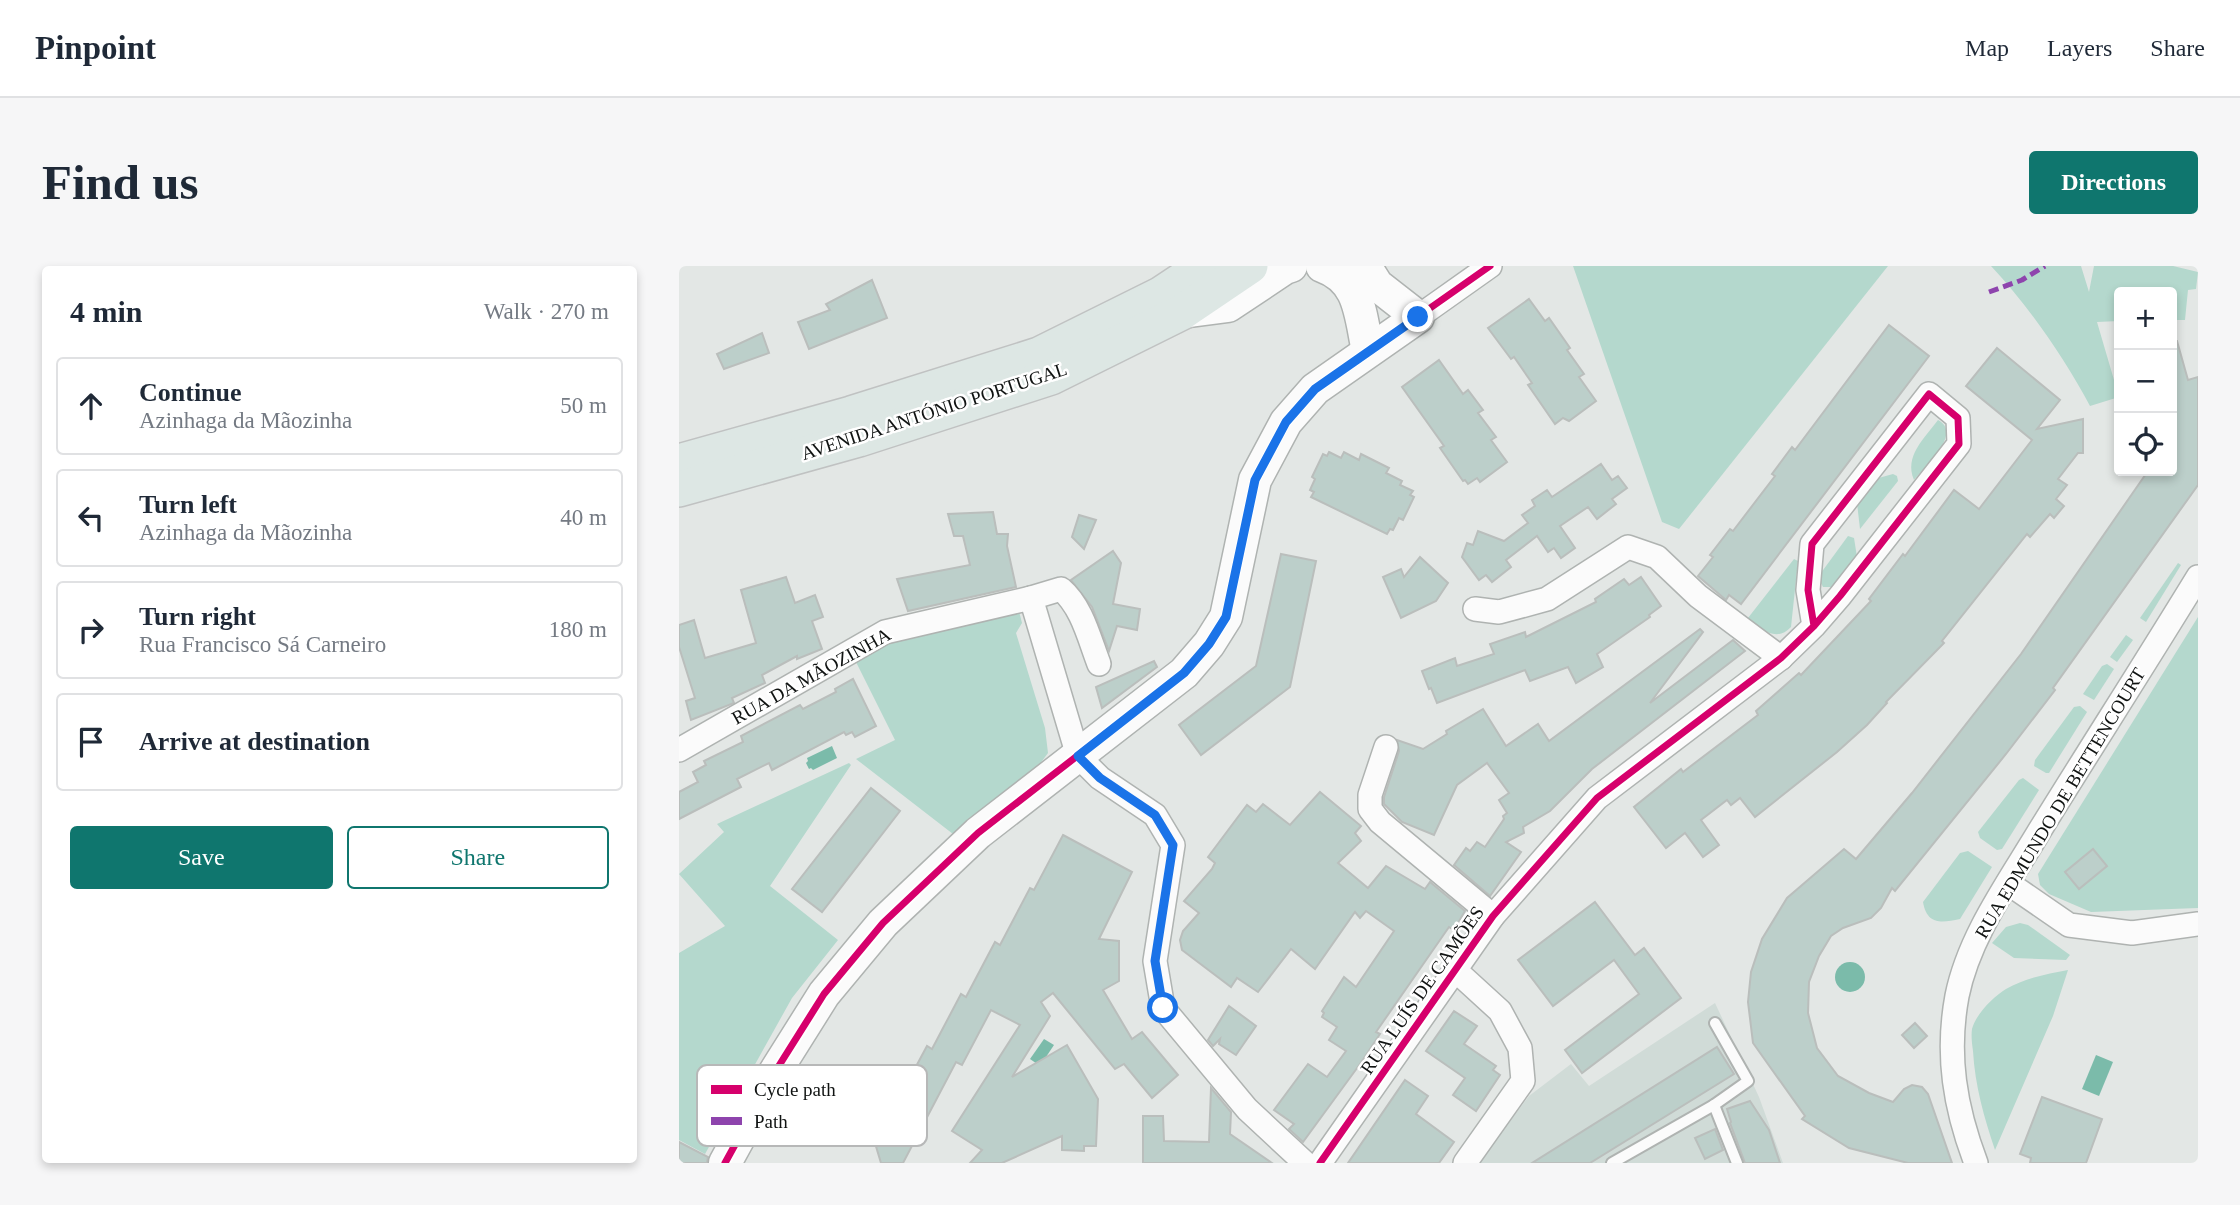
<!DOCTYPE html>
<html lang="en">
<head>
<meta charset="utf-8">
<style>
	:root { --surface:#fff; --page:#f6f6f7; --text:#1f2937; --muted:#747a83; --line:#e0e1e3; --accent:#0f766e }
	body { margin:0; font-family:Georgia,serif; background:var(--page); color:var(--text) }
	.controls { position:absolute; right:21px; top:21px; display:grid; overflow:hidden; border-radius:7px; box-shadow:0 4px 10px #0003 }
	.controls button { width:63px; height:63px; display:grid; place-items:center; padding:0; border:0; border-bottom:2px solid var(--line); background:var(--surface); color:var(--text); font:35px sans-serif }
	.stop { position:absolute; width:21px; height:21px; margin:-16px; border:5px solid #1a73e8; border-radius:50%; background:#fff }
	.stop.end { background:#1a73e8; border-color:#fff; box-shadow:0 2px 7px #0008 }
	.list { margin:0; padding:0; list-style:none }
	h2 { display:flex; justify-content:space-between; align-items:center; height:91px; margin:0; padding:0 28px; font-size:30px }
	h2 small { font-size:23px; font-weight:400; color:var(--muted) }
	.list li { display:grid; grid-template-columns:46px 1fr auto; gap:21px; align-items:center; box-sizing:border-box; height:98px; margin:0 14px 14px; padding:0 14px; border:2px solid var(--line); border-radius:7px }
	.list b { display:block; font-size:26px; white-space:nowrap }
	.list p { margin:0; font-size:23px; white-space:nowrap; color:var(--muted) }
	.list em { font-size:23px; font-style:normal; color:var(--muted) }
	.actions { display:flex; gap:14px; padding:21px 28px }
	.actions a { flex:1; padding:16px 0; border:2px solid var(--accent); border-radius:7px; text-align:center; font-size:24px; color:var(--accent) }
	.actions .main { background:var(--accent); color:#fff }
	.icon { flex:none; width:38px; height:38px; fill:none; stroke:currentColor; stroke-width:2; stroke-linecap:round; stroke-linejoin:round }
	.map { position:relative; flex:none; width:1519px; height:897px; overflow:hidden; border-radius:7px }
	header { display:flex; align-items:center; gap:42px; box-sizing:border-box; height:98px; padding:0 35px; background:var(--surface); border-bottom:2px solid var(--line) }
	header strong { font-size:33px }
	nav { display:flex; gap:38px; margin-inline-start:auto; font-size:24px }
	.intro { display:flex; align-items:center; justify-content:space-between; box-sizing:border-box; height:168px; padding:0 42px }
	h1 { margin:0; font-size:49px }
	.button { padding:18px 32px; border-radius:7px; background:var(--accent); color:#fff; font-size:24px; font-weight:700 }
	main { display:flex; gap:42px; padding:0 42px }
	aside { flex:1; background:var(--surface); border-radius:7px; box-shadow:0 4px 10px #0003 }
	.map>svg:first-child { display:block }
</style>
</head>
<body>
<header>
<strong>Pinpoint</strong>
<nav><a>Map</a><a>Layers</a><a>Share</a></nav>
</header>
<div class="intro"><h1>Find us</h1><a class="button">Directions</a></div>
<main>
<aside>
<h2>4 min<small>Walk · 270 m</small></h2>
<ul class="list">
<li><svg class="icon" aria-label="ahead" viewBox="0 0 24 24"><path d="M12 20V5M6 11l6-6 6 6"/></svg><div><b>Continue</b><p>Azinhaga da Mãozinha</p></div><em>50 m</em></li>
<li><svg class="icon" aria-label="left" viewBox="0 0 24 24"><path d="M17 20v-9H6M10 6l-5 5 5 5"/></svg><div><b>Turn left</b><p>Azinhaga da Mãozinha</p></div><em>40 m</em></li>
<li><svg class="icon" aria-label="right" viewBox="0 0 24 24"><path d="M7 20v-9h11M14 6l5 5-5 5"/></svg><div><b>Turn right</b><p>Rua Francisco Sá Carneiro</p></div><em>180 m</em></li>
<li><svg class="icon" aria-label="arrive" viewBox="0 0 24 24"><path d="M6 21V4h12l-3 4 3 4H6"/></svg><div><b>Arrive at destination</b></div></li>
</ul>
<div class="actions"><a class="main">Save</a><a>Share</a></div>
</aside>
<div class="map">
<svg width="1519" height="897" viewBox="0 0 1519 897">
	<rect width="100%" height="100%" fill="#e3e7e5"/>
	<path fill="#d0dbd7" d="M1036 737 1080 831 1104 897H799L850 830 892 798 910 820Z"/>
	<g fill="#b4d8cd">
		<path d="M894 0H1209L1000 263 983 256Z"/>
		<path d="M1312 0H1402L1410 26 1415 0H1494L1519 6 1517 23 1509 24 1506 54H1493V26H1440V55L1418 56 1440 131 1411 140C1386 93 1349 39 1312 0Z"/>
		<path d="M1259 154C1284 167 1246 201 1235 214 1225 190 1245 173 1259 154Z"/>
		<path d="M1214 208 1218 210 1219 215 1181 263 1178 237 1196 213Z"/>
		<path d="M1169 270 1175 272 1178 291 1155 321H1144L1139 311Z"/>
		<path d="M1115 293 1119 295 1112 361C1097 377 1082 363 1069 352Z"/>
		<path d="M1499 297 1502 299 1467 356 1461 352Z"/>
		<path d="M340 345 343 357 337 367 366 462 369 487 360 499 274 568 177 493 216 474 175 392 209 373Z"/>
		<path d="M1519 351V642L1412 646 1370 628 1361 619 1359 608Z"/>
		<path d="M1447 369 1454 374 1438 396 1431 391Z"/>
		<path d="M1428 398 1435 403 1415 434 1404 428 1423 400Z"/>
		<path d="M1401 440 1408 446 1370 507H1367L1355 500 1356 494 1395 441Z"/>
		<path d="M170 497 172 499 91 620 159 674 113 732 26 888 0 874V687L46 660 0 608 45 566 38 558Z"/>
		<path d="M1344 512 1360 524 1323 583 1318 584 1301 572 1299 566 1340 514Z"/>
		<path d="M1289 585 1313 601 1281 653C1262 657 1248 659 1244 636L1281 587Z"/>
		<path d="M1341 657 1349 659 1391 689 1387 694 1335 692 1313 677 1327 661Z"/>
		<path d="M1389 704 1374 750 1316 884C1305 851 1296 820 1294 785 1293 778 1292 770 1293 763 1297 748 1314 731 1327 723 1346 712 1368 708 1389 704Z"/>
	</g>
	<g fill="#7bbbaa">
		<path d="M153 480 158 492 134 504 132 502 130 503 127 497 129 495 128 492Z"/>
		<circle cx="1171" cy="711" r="15"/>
		<path d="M365 773 375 779 361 800 351 793Z"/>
		<path d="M1417 789 1434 796 1420 830 1403 823Z"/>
	</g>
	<g fill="#bccfca" stroke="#babebc" stroke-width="2">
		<path d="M193 14 208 52 130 83 119 56 151 44 147 38Z"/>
		<path d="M850 33 866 55 870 52 891 82 888 84 905 108 900 111 917 135 890 155 884 152 876 158 849 119 853 117 835 91 832 93 809 62Z"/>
		<path d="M1210 59 1250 90 1062 338 1050 329 1047 334 1019 310 1034 291 1031 289 1051 263 1054 265 1096 210 1093 208 1113 181 1116 184Z"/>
		<path d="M83 67 90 87 45 103 38 88Z"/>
		<path d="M1493 75H1498L1509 114 1519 111V219L1374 422 1376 424 1327 488 1216 625 1213 622 1202 642 1192 652 1164 662 1152 670 1140 690 1130 716 1129 747 1138 782 1159 810 1190 827 1214 836 1225 823 1233 819 1243 821 1249 828 1273 897H1229L1170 882 1123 853 1126 850 1074 777 1069 736 1072 706 1083 673 1108 632 1165 583 1177 593 1233 527 1342 388 1469 205H1493Z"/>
		<path d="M1318 82 1381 134 1358 163 1404 153V187H1399L1379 213 1388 219 1377 233 1385 240 1375 252 1371 248 1351 271 1348 268 1263 375 1265 377 1207 436 1208 437 1188 459 1158 486 1076 551 1061 532 1052 539 1048 534 1022 554 1040 579 1024 591 1006 567 987 582 955 541 1002 503 1004 506 1079 449 1077 445 1120 407 1122 409 1192 335 1190 333 1224 288 1226 290 1275 224 1300 243 1353 174 1287 120Z"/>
		<path d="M760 94 784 128 789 124 804 144 799 147 817 171 812 174 828 196 801 216 798 212 789 218 786 214 784 215 761 182 765 180 723 121Z"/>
		<path d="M650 186 662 192 665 186 680 194 682 188 710 202 707 207 723 215 721 219 734 225 731 229 735 231 724 254 720 252 714 264 711 263 708 268 632 231 635 226 631 224 636 213 633 211 644 188 648 190Z"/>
		<path d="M922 198 933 214 939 210 948 222 933 233 937 238 918 253 909 241 881 260 896 282 882 292 875 282 869 286 858 270 827 294 832 301 813 316 807 309 800 314 783 291 788 277 794 279 799 265 825 275 849 257 843 249 856 240 853 234 868 224 873 231Z"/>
		<path d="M314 246 318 268H329L328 280 337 321 229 345 218 313 291 299 284 270H275L269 248Z"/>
		<path d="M400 249 417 254 405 283 393 271Z"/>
		<path d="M434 285 442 297 434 338 461 343 458 364 438 360 430 385 413 341 392 314Z"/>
		<path d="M602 288 637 295 611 421 522 489 500 459 577 400Z"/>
		<path d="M741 291 769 317 757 335 722 352 704 311 722 303 725 311Z"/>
		<path d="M107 311 116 337 136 329 144 351 133 355 143 383 118 393V390L83 409 86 417 53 432 55 437 12 454 7 435 16 432 0 381V359L15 354 26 392 77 377 62 324Z"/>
		<path d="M962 311 982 340 970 349 971 351 918 388 924 401 897 417 889 401 851 415 846 404 758 437 752 422 750 423 743 405 776 392 778 400 815 388 811 378 846 366 847 371 917 336 916 333 945 313 950 319Z"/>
		<path d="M1021 363 1024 366 971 437 1054 374 1066 385 913 503 871 545 844 561 845 567 827 576 842 586 811 630 775 599 787 582 791 585 798 576 806 581 825 553 824 550 828 547 820 534 830 527 808 497 778 519 755 569 723 556 705 538V531L720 485 718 474 744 483 768 468 767 465 804 443 827 480 859 458 870 475Z"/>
		<path d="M475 395 478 401 423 442 417 421Z"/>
		<path d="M174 413 197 460 176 471 173 466 167 469 165 466 93 504 90 497 58 513 62 521 0 553V526L19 516 14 506 27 499 25 495 64 476 62 470 121 439 124 443 157 426 156 423Z"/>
		<path d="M192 522 221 545 143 646 113 623Z"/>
		<path d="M641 526 682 560 676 567 682 575 659 597 689 622 707 600 746 623 751 616 786 645 775 664 770 661 697 766 701 768 681 798 624 876 610 863 615 858 595 844 629 798 648 811 667 785 650 774 658 761 643 751 645 747 643 745 665 711 677 721 715 665 687 645 681 652 676 646 636 703 612 683 579 726 558 712 552 721 503 684 501 674 504 665 520 647 505 635 533 603 536 597 529 591 568 539 577 546 584 538 611 559Z"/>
		<path d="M384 569 453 606 420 673 440 675V715L424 724 453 773 463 766 499 809 473 832 445 798 436 803 374 727 362 736 371 750 333 811 388 779 419 833 417 880H405V885L383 884V870L323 897H291L303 884 273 865 341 759 312 744 283 799 277 796 224 897H202L196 877 248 780 253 783 282 728 287 731 316 676 321 679 351 622 355 624Z"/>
		<path d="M1414 583 1428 600 1400 623 1386 606Z"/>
		<path d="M916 636 956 689 965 682 1002 732 903 807 886 784 960 728 935 694 874 740 839 694Z"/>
		<path d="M550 740 577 760 557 789 540 778 541 773 534 780 529 774Z"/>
		<path d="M775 745 798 760 785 778 817 800 814 804 821 809 797 845 774 829 786 812 747 785Z"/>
		<path d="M1236 757 1248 770 1235 782 1223 769Z"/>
		<path d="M1038 781 1055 808 911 897H853Z"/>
		<path d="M726 814 749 830 737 848 775 876 760 897H669Z"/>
		<path d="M532 822 552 846 551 868 593 897H464V850H484L485 875 530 876Z"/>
		<path d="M1363 831 1423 853 1407 897H1351L1352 892 1341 888Z"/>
		<path d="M1071 835 1090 864 1101 897H1066L1051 857 1052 856 1048 843Z"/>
		<path d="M1036 863 1044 884 1026 893 1016 872Z"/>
		<path d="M0 876 29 891 28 897H0Z"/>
	</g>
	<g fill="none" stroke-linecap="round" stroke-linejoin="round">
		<g stroke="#afb3b1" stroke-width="14">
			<g id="lane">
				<path d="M1035 839 1058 897"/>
				<path d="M933 897 1035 839 1069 815 1036 757"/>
			</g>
		</g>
		<g stroke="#afb3b1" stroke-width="26">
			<g id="street">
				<path d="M739 51 811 0"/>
				<path d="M352 332 382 323C403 341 410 372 420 398"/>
				<path d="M796 343 820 346 868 333 949 281 978 291 1019 330 1102 392"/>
				<path d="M707 481 691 529V543L701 556 814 650"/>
				<path d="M0 484 206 366 352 332 399 490 421 512 476 549 494 579 476 695 484 742 568 843 626 897"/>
				<path d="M1329 617 1390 659 1453 667 1519 658"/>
				<path d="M775 703 821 745 841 782 844 815 786 897"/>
				<path d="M641 897 814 650 918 532 1102 392 1135 360 1161 330 1280 178 1279 152 1250 128 1133 278 1129 324 1135 360"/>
				<path d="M1297 897C1276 842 1267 789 1278 730 1290 670 1330 616 1361 564 1413 480 1467 396 1519 311"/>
			</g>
		</g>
		<g stroke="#afb3b1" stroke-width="35">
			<g id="secondary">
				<path d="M643 0C682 14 681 49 689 85"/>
				<path d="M503 46 549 40 606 2 612 0"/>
				<path d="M46 897 96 806 145 728 204 657 299 567 505 407 530 378 547 351 576 214 607 156 636 123 739 51 698 19 686 0"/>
			</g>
		</g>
		<g stroke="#c0c2c2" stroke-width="38">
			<g id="primary">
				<path d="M0 196 172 148 360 89 481 29 525 0"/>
				<path d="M0 223 180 173 372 111 503 46 571 0"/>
			</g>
		</g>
		<use href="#lane" stroke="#fbfbfb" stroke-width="10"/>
		<use href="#street" stroke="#fbfbfb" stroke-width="23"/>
		<use href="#secondary" stroke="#fbfbfb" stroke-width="32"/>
		<use href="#primary" stroke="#dde7e4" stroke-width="35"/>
		<path stroke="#8e44ad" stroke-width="5" stroke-dasharray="10 5" stroke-linecap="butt" d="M1310 26 1343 14 1366 0"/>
		<g stroke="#fff" stroke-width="11">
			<g id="cycleway">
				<path d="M46 897 96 806 145 728 204 657 299 567 505 407 530 378 547 351 576 214 607 156 636 123 811 0"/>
				<path d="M641 897 814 650 918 532 1102 392 1135 360 1161 330 1280 178 1279 152 1250 128 1133 278 1129 324 1135 360"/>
			</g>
		</g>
		<use href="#cycleway" stroke="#d6006c" stroke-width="7"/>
	</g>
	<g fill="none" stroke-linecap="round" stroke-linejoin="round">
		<path stroke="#1a73e8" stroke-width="9" d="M484 742 476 695 494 579 476 549 421 512 399 490 505 407 530 378 547 351 576 214 607 156 636 123 739 51"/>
	</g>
	<g text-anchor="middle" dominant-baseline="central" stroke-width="5" stroke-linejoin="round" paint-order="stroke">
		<g font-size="19" fill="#101312" stroke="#fff">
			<text transform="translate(255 145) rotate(-18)">AVENIDA ANTÓNIO PORTUGAL</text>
			<text transform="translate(132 410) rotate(-29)">RUA DA MÃOZINHA</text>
			<text transform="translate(1381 537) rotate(-59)">RUA EDMUNDO DE BETTENCOURT</text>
			<text transform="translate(743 724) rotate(-55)">RUA LUÍS DE CAMÕES</text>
		</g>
	</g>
	<rect x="18" y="799" width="230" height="81" rx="10" fill="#fff" stroke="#b7b8b8" stroke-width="2"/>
	<rect x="32" y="819" width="31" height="9" fill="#d6006c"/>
	<rect x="32" y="851" width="31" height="8" fill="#8e44ad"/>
	<g font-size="19" fill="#101312">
		<text x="75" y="830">Cycle path</text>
		<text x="75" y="862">Path</text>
	</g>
</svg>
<div class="controls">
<button>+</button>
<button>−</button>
<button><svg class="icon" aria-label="locate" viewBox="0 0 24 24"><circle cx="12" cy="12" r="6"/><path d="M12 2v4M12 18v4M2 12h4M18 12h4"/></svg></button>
</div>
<div class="stop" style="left:484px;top:742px"></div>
<div class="stop end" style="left:739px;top:51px"></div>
</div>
</main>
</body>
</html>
